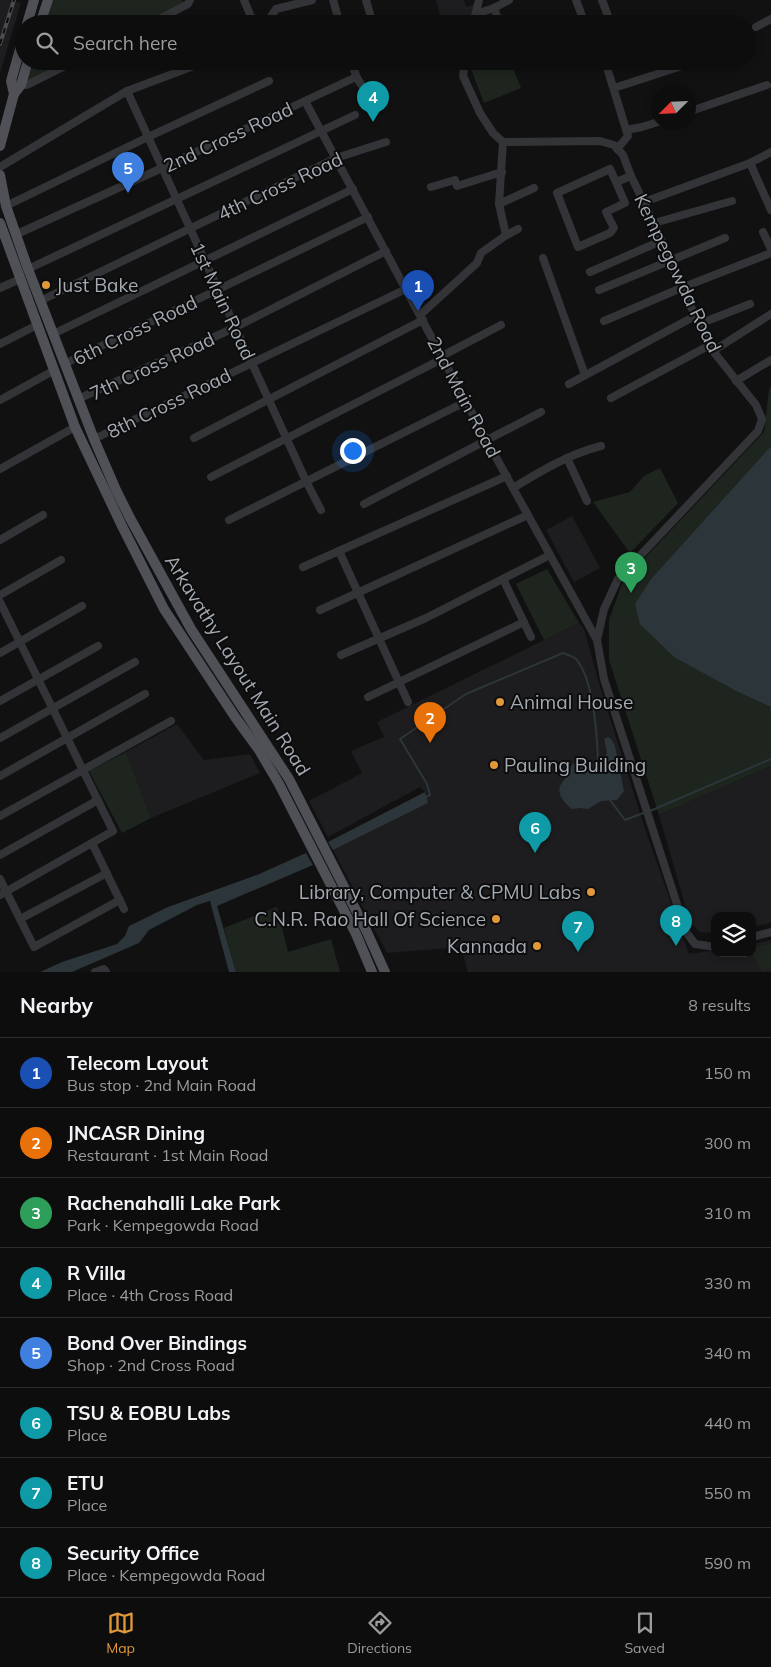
<!DOCTYPE html>
<html lang="en">
<head>
<meta charset="utf-8">
<style>
	:root { --surface:#0d0d0e; --page:#161617; --text:#f1f3f6; --muted:#9a9c9e; --line:#2d2d2e; --accent:#e0983b }
	body { margin:0; font-family:Mulish,sans-serif; background:var(--page); color:var(--text) }
	.controls { position:absolute; right:15px; bottom:15px; display:grid; overflow:hidden; border-radius:10px; box-shadow:0 2px 8px #0003 }
	.controls button { width:45px; height:45px; display:grid; place-items:center; padding:0; border:0; border-bottom:1px solid var(--line); background:var(--surface); color:var(--text); font:25px sans-serif }
	.compass { position:absolute; left:651px; top:85px; width:45px; height:45px; border-radius:50%; background:var(--surface); box-shadow:0 2px 8px #0003; rotate:246deg }
	.you { position:absolute; left:352px; top:450px; width:18px; height:18px; margin:-12px; border:4px solid #fff; border-radius:50%; background:#1a73e8; box-shadow:0 0 0 8px #1a73e833 }
	.badge { display:grid; place-items:center; width:32px; height:32px; border-radius:50%; background:var(--accent); color:#fff; font-size:16px; font-weight:700 }
	.pin { position:absolute; translate:-50% -41px; filter:drop-shadow(0 1px 2px #0008) }
	.pin::after { content:''; position:absolute; top:26px; width:18px; height:15px; background:inherit; clip-path:polygon(0 0,100% 0,50% 100%) }
	.list { margin:0; padding:0; list-style:none }
	h2 { display:flex; justify-content:space-between; align-items:center; height:65px; margin:0; padding:0 20px; font-size:21px }
	h2 small { font-size:16px; font-weight:400; color:var(--muted) }
	.list li { display:grid; grid-template-columns:32px 1fr auto; gap:15px; align-items:center; box-sizing:border-box; height:70px; padding:0 20px; border-top:1px solid var(--line) }
	.list b { display:block; font-size:19px; white-space:nowrap }
	.list p { margin:0; font-size:16px; white-space:nowrap; color:var(--muted) }
	.list em { font-size:16px; font-style:normal; color:var(--muted) }
	.icon { flex:none; width:28px; height:28px; fill:none; stroke:currentColor; stroke-width:2; stroke-linecap:round; stroke-linejoin:round }
	.map { position:relative; flex:none; width:771px; height:972px; overflow:hidden }
	.search { position:absolute; background:var(--surface); box-shadow:0 2px 8px #0003; left:15px; right:15px; top:15px; height:55px; display:flex; align-items:center; gap:12px; box-sizing:border-box; padding:0 18px; border-radius:28px; color:var(--muted); font-size:19px }
	.sheet { height:625px; background:var(--surface) }
	nav { display:flex; justify-content:space-around; align-items:center; box-sizing:border-box; height:70px; border-top:1px solid var(--line); background:var(--surface); font-size:14px; color:var(--muted) }
	nav a { display:grid; justify-items:center; gap:2px }
	nav .on { color:var(--accent) }
	.map>svg:first-child { display:block }
</style>
</head>
<body>
<div class="map">
<svg width="771" height="972" viewBox="0 0 771 972">
	<rect width="100%" height="100%" fill="#111112"/>
	<g fill="#1d1d1f">
		<path d="M0 0H8L21 3 0 73Z"/>
		<path d="M436 0H464L466 7 475 4 470 24H442Z"/>
		<path d="M572 516 600 568 574 582 546 530Z"/>
		<path d="M579 623 584 629 598 680 645 829 689 954 715 950V953H752V944L771 940V972H468L461 947 387 953 333 850 427 803 425 792 420 787 328 837 309 801 362 773 351 751 384 737 377 722Z"/>
		<path d="M177 724 204 760 250 754 260 773 151 818 126 752Z"/>
		<path d="M771 766V923L752 927V916H715V933L699 932 690 922 659 815Z"/>
	</g>
	<g fill="#1e251e">
		<path d="M53 0H182L183 3 142 24H46Z"/>
		<path d="M34 61H68L27 82Z"/>
		<path d="M490 61H510L521 88 484 103 471 69Z"/>
		<path d="M771 387V446L651 579 740 693 771 707V766L659 815 609 660V620L623 581 764 432 769 389Z"/>
		<path d="M660 468 678 503 630 553 593 502 630 492 644 476Z"/>
		<path d="M547 569 579 623 544 640 516 584Z"/>
		<path d="M126 752 151 818 122 833 89 771Z"/>
		<path d="M277 907 288 952 331 939 340 972H236L224 928Z"/>
		<path d="M771 944V969L762 972 752 953V947Z"/>
	</g>
	<g fill="#2c353a">
		<path d="M771 446V707L740 693 674 657 640 624 635 604 651 579Z"/>
		<path d="M608 737 611 739 615 746 624 791 617 800 601 801 588 809 580 808 572 809C565 804 557 795 560 786 562 782 565 779 567 776 569 771 570 766 575 762 587 765 600 766 607 753L604 739Z"/>
		<path d="M425 792 428 803 333 850 328 842Z"/>
		<path d="M306 853 313 865 217 906 236 972H229L210 901 197 905 149 930 139 943 72 972H40L62 962 117 944 125 936 129 926 168 907 257 875Z"/>
	</g>
	<g fill="none" stroke-linecap="round" stroke-linejoin="round">
		<g stroke="#2c353a" stroke-width="2">
			<path d="M426 797 430 795 427 784 400 739 466 694 563 653C567 655 573 656 576 659 594 680 597 734 598 761"/>
			<path d="M610 800 625 820 646 812"/>
			<path d="M650 811 771 759"/>
		</g>
		<g stroke="#333437" stroke-width="8">
			<path d="M244 0 254 24"/>
			<path d="M333 0 340 24"/>
			<path d="M366 0 373 24"/>
			<path d="M576 0 585 24"/>
			<path d="M602 0 611 24"/>
			<path d="M494 8 500 24"/>
			<path d="M476 14 494 8 509 0"/>
			<path d="M150 24 188 4 190 0"/>
			<path d="M266 24 276 9 312 0"/>
			<path d="M473 24 479 0"/>
			<path d="M756 27 771 19"/>
			<path d="M351 61C355 72 357 83 367 90L377 87"/>
			<path d="M465 61 463 76 480 113 493 133 503 142 600 141 614 145 623 155 631 176 654 223 686 297 713 351 756 405 762 419 758 431 618 579 604 609 597 640 604 679 686 932 695 944 715 947"/>
			<path d="M605 61 628 136 617 149"/>
			<path d="M17 84 27 85 75 61"/>
			<path d="M614 88 697 61"/>
			<path d="M127 91 306 481 321 510"/>
			<path d="M305 101 487 441 597 640"/>
			<path d="M688 112 767 85"/>
			<path d="M626 130 642 127 658 122"/>
			<path d="M503 142 499 204 506 235"/>
			<path d="M750 163 771 210"/>
			<path d="M0 167 127 91 207 61"/>
			<path d="M616 182 625 203 606 212 614 228 610 233 578 247 557 193 610 169 616 182 631 176"/>
			<path d="M431 187 455 180 457 186 502 172"/>
			<path d="M644 202 750 163 771 152"/>
			<path d="M499 204 534 188"/>
			<path d="M6 206 148 137 269 81"/>
			<path d="M654 223 732 201"/>
			<path d="M763 232 771 249"/>
			<path d="M17 234 162 168 356 77"/>
			<path d="M543 258 585 375"/>
			<path d="M28 269 355 115"/>
			<path d="M590 272 661 241"/>
			<path d="M0 288 20 279"/>
			<path d="M599 290 725 238"/>
			<path d="M40 301 336 158 386 142"/>
			<path d="M420 315 477 263 481 253 505 236 518 229"/>
			<path d="M604 321 681 288 771 253"/>
			<path d="M699 324 750 304"/>
			<path d="M53 334 353 189"/>
			<path d="M0 344 37 325"/>
			<path d="M713 351 771 314"/>
			<path d="M442 356 501 325"/>
			<path d="M64 364 368 217"/>
			<path d="M736 381 771 360"/>
			<path d="M569 384 695 316"/>
			<path d="M611 398 710 345"/>
			<path d="M78 399 236 327 386 251"/>
			<path d="M0 400 53 371"/>
			<path d="M194 438 423 320"/>
			<path d="M94 439 406 289"/>
			<path d="M567 458 587 501"/>
			<path d="M0 469 75 427"/>
			<path d="M211 477 444 358"/>
			<path d="M513 488C541 471 569 454 601 446"/>
			<path d="M364 504 541 412"/>
			<path d="M229 520 467 401"/>
			<path d="M0 540 43 515"/>
			<path d="M339 551 408 702"/>
			<path d="M303 567 507 476"/>
			<path d="M503 579 531 637"/>
			<path d="M0 595 61 560"/>
			<path d="M0 602 113 831 0 895"/>
			<path d="M320 610 528 515"/>
			<path d="M0 653 82 606"/>
			<path d="M341 655 426 618 550 555"/>
			<path d="M368 697 524 622"/>
			<path d="M0 701 98 646"/>
			<path d="M0 738 135 662"/>
			<path d="M0 776 145 694"/>
			<path d="M0 816 171 721"/>
			<path d="M92 843 124 909"/>
			<path d="M0 855 98 800"/>
			<path d="M0 879 34 947 120 900"/>
			<path d="M20 919 107 873"/>
			<path d="M752 937 771 932"/>
			<path d="M95 972 104 969 106 972"/>
		</g>
		<g stroke="#4f5156" stroke-width="10">
			<path d="M27 24 34 0"/>
			<path d="M40 24 48 0"/>
			<path d="M14 94 11 81 24 35"/>
			<path d="M0 146 14 94 21 85 28 61"/>
			<path d="M0 175 6 206 28 269 94 439 116 490 130 518 191 629 289 779 366 930 385 972"/>
			<path d="M0 223 75 427 122 526 164 609 235 717 259 750 279 784 356 934 372 972"/>
		</g>
		<g stroke="#4a4c50" stroke-width="4">
			<path id="rail" d="M0 44 14 0"/>
		</g>
		<use href="#rail" stroke="#0c0c0d" stroke-width="2" stroke-dasharray="5.5" stroke-linecap="butt"/>
	</g>
	<g fill="#e0983b" stroke="#0c0c0d" stroke-width="2">
		<circle cx="46" cy="285" r="5"/>
		<circle cx="500" cy="702" r="5"/>
		<circle cx="494" cy="765" r="5"/>
		<circle cx="591" cy="892" r="5"/>
		<circle cx="496" cy="919" r="5"/>
		<circle cx="537" cy="946" r="5"/>
	</g>
	<g text-anchor="middle" dominant-baseline="central" stroke-width="4" stroke-linejoin="round" paint-order="stroke">
		<g font-size="19" fill="#a4aab2" stroke="#0c0c0d">
			<text transform="translate(228 137) rotate(-25)">2nd Cross Road</text>
			<text transform="translate(280 186) rotate(-25)">4th Cross Road</text>
			<text transform="translate(678 273) rotate(64)">Kempegowda Road</text>
			<text transform="translate(223 301) rotate(65)">1st Main Road</text>
			<text transform="translate(135 330) rotate(-26)">6th Cross Road</text>
			<text transform="translate(152 366) rotate(-25)">7th Cross Road</text>
			<text transform="translate(464 397) rotate(62)">2nd Main Road</text>
			<text transform="translate(169 403) rotate(-26)">8th Cross Road</text>
			<text transform="translate(238 665) rotate(58)">Arkavathy Layout Main Road</text>
		</g>
		<g font-size="19" fill="#a4aab2" stroke="#0c0c0d" text-anchor="start">
			<text x="56" y="285">Just Bake</text>
			<text x="510" y="702">Animal House</text>
			<text x="504" y="765">Pauling Building</text>
			<text x="581" y="892" text-anchor="end">Library, Computer &amp; CPMU Labs</text>
			<text x="486" y="919" text-anchor="end">C.N.R. Rao Hall Of Science</text>
			<text x="527" y="946" text-anchor="end">Kannada</text>
		</g>
	</g>
</svg>
<div class="controls">
<button><svg class="icon" aria-label="layers" viewBox="0 0 24 24"><path d="M12 4l9 5-9 5-9-5zM3 14l9 5 9-5"/></svg></button>
</div>
<svg class="compass" viewBox="-18 -18 36 36"><path d="M0-13l5 13h-10z" fill="#e53935"/><path d="M0 13l5-13h-10z" fill="#9a9c9e"/></svg>
<div class="you"></div>
<div class="pin badge" style="left:418px;top:311px;background:#1a4fb4">1</div>
<div class="pin badge" style="left:430px;top:743px;background:#e8710a">2</div>
<div class="pin badge" style="left:631px;top:593px;background:#2e9e5b">3</div>
<div class="pin badge" style="left:373px;top:122px;background:#0f9aa8">4</div>
<div class="pin badge" style="left:128px;top:193px;background:#3f7fe0">5</div>
<div class="pin badge" style="left:535px;top:853px;background:#0f9aa8">6</div>
<div class="pin badge" style="left:578px;top:952px;background:#0f9aa8">7</div>
<div class="pin badge" style="left:676px;top:946px;background:#0f9aa8">8</div>
<div class="search"><svg class="icon" aria-label="search" viewBox="0 0 24 24"><circle cx="10" cy="10" r="6"/><path d="M15 15l6 6"/></svg>Search here</div>
</div>
<section class="sheet">
<h2>Nearby<small>8 results</small></h2>
<ul class="list">
<li><span class="badge" style="background:#1a4fb4">1</span><div><b>Telecom Layout</b><p>Bus stop · 2nd Main Road</p></div><em>150 m</em></li>
<li><span class="badge" style="background:#e8710a">2</span><div><b>JNCASR Dining</b><p>Restaurant · 1st Main Road</p></div><em>300 m</em></li>
<li><span class="badge" style="background:#2e9e5b">3</span><div><b>Rachenahalli Lake Park</b><p>Park · Kempegowda Road</p></div><em>310 m</em></li>
<li><span class="badge" style="background:#0f9aa8">4</span><div><b>R Villa</b><p>Place · 4th Cross Road</p></div><em>330 m</em></li>
<li><span class="badge" style="background:#3f7fe0">5</span><div><b>Bond Over Bindings</b><p>Shop · 2nd Cross Road</p></div><em>340 m</em></li>
<li><span class="badge" style="background:#0f9aa8">6</span><div><b>TSU &amp; EOBU Labs</b><p>Place</p></div><em>440 m</em></li>
<li><span class="badge" style="background:#0f9aa8">7</span><div><b>ETU</b><p>Place</p></div><em>550 m</em></li>
<li><span class="badge" style="background:#0f9aa8">8</span><div><b>Security Office</b><p>Place · Kempegowda Road</p></div><em>590 m</em></li>
</ul>
</section>
<nav>
<a class="on"><svg class="icon" aria-label="map" viewBox="0 0 24 24"><path d="M3 6l6-2 6 2 6-2v14l-6 2-6-2-6 2zM9 4v14M15 6v14"/></svg>Map</a>
<a><svg class="icon" aria-label="directions" viewBox="0 0 24 24"><path d="M12 3l9 9-9 9-9-9zM9 14v-3h6M13 9l2 2-2 2"/></svg>Directions</a>
<a><svg class="icon" aria-label="saved" viewBox="0 0 24 24"><path d="M7 4h10v16l-5-4-5 4z"/></svg>Saved</a>
</nav>
</body>
</html>
